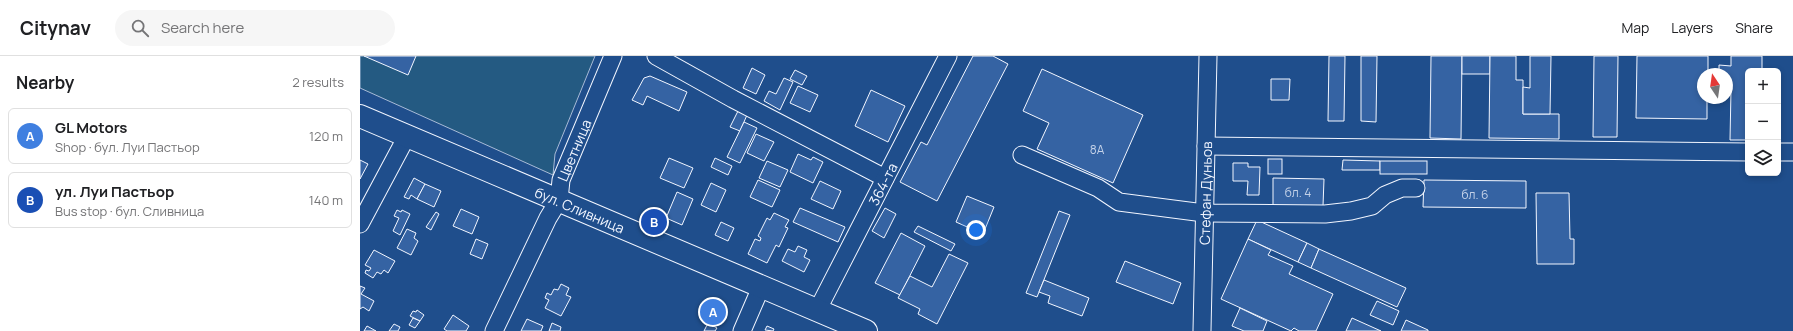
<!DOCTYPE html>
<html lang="en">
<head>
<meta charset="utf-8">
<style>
	:root { --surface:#fff; --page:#f6f6f6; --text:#202124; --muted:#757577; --line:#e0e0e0; --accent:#d93025 }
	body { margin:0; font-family:Manrope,sans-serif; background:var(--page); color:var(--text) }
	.controls { position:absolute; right:12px; top:12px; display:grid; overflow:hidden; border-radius:6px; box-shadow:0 2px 6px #0003 }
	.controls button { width:36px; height:36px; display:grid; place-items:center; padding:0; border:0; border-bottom:1px solid var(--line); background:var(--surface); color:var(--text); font:20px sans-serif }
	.compass { position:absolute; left:1337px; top:12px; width:36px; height:36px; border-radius:50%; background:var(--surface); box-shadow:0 2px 6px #0003; rotate:347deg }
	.you { position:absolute; left:616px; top:174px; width:14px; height:14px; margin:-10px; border:3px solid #fff; border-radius:50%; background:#1a73e8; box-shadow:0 0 0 6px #1a73e833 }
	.badge { display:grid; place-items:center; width:26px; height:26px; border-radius:50%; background:var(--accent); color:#fff; font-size:13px; font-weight:700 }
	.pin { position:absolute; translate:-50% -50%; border:2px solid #fff; box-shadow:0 1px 4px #0006 }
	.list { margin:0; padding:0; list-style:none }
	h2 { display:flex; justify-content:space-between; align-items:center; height:52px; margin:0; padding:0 16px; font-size:17px }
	h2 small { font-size:13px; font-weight:400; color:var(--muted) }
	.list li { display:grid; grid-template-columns:26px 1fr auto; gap:12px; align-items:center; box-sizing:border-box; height:56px; margin:0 8px 8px; padding:0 8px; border:1px solid var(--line); border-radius:6px }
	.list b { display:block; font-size:15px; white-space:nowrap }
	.list p { margin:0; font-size:13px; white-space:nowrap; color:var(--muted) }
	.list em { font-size:13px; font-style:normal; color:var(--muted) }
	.icon { flex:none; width:22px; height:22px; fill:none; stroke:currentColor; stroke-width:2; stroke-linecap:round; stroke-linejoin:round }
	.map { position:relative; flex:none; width:1433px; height:275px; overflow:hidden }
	header { display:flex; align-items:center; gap:24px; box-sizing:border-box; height:56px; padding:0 20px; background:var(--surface); border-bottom:1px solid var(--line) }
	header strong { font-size:19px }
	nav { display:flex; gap:22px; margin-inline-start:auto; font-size:14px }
	.search { width:280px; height:36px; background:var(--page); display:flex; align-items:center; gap:10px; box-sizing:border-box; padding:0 14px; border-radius:22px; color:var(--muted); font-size:15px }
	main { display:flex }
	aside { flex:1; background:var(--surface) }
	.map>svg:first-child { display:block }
</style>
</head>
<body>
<header>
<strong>Citynav</strong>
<div class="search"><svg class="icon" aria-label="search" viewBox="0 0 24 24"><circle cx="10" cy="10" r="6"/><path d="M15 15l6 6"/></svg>Search here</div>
<nav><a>Map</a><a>Layers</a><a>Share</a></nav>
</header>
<main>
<aside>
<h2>Nearby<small>2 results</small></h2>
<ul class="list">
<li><span class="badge" style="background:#3f7fe0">A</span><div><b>GL Motors</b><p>Shop · бул. Луи Пастьор</p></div><em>120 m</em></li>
<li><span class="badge" style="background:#1a4fb4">B</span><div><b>ул. Луи Пастьор</b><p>Bus stop · бул. Сливница</p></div><em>140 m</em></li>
</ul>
</aside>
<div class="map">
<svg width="1433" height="275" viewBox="0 0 1433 275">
	<rect width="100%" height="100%" fill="#1f4e8c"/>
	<path fill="#245a82" stroke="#a8bbd7" d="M0 0H235L195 98 193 119 0 32Z"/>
	<g fill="#3563a3" stroke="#f2f6ff">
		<path d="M4 0H56L48 19Z"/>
		<path d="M613 0H633L648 8 577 145 540 126 561 86 567 89Z"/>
		<path d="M969 0H985L984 65H968Z"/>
		<path d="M1001 0H1017L1016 66 1001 65Z"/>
		<path d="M1071 0H1102L1101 83 1070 82Z"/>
		<rect x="1102" y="0" width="28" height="18"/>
		<path d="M1130 0H1156V24H1163V58H1199V83L1129 82Z"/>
		<path d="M1170 0H1191L1190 58H1163V31L1170 32Z"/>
		<path d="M1234 0H1258L1257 81H1233Z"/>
		<path d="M1277 0H1348V18H1343V42H1347V63L1276 62Z"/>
		<path d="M1371 0H1402V15H1388V84H1370L1371 34H1367V18H1359V9L1371 10Z"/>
		<path d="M392 12 405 19 396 38 383 32Z"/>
		<path d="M682 13 783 59 753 127 677 93 689 67 663 55Z"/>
		<path d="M435 14 447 20 442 29 430 23Z"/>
		<path d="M290 20 327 36 319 55 287 40 283 49 272 44 284 22Z"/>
		<path d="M424 22 433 26 420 54 404 45 409 35 416 38Z"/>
		<path d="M911 23H930L929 44H911Z"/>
		<path d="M438 30 458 39 450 56 430 47Z"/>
		<path d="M511 34 545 50 528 86 495 70Z"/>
		<path d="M378 55 387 59 380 75 370 71Z"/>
		<path d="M384 66 397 72 380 107 367 101Z"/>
		<path d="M396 78 414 86 404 105 387 97Z"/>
		<path d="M438 98 451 104 453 101 463 106 453 127 430 116Z"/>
		<path d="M309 102 333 112 324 132 300 122Z"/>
		<path d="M355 102 372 110 368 119 351 111Z"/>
		<rect x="908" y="103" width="14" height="15"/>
		<path d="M0 104 8 108 0 123Z"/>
		<path d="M983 104 1020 105V114H982Z"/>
		<path d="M407 105 428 114 420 131 399 122Z"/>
		<rect x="1020" y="105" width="47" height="13"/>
		<path d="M873 107H888V111H900L899 139H887L888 125H873Z"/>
		<path d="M54 122 65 128 57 143 51 139 49 143 44 141Z"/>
		<path d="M913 122 964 123 963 150H913Z"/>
		<path d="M398 124 420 134 412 151 390 141Z"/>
		<path d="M1064 124 1166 125V152L1063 151Z"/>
		<path d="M460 125 481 135 473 153 451 143Z"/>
		<path d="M351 127 366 134 356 156 341 149Z"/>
		<path d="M65 128 81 135 74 151 57 143Z"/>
		<path d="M317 136 333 143 322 169 306 162Z"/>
		<path d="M1176 137H1209L1210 183H1214V208H1177Z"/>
		<path d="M607 140 634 151 623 178 596 166Z"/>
		<path d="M440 152 485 171 478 186 433 166Z"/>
		<path d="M525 152 536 158 524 182 512 175Z"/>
		<path d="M101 153 119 161 112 178 93 170Z"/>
		<path d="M37 154 41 156 42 154 50 158 40 179 33 175 39 162 34 160Z"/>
		<path d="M699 155 710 159 677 241 666 237Z"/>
		<path d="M76 156 79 158 71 174 66 171Z"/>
		<path d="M414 157 429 164 425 171 428 172 419 191 416 189 407 207 388 198 395 183 400 185 401 182 398 180 407 162 410 164Z"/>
		<path d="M897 164 947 187 938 206 888 183Z"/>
		<path d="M361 166 374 172 368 185 355 179Z"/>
		<path d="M558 170 595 188 591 195 554 176Z"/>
		<path d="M47 173 56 177 54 182 58 185 51 199 37 192Z"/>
		<path d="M541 177 565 190 540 239 515 227Z"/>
		<path d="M116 183 128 188 122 203 110 198Z"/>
		<path d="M888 183 911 194 908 199 933 210 929 218 973 238 956 275H939L934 272 931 275 861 243Z"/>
		<path d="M947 187 959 193 951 212 938 206Z"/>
		<path d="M438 190 447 194 444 201 450 204 444 216 422 205 428 193 435 196Z"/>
		<path d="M959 193 1046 232 1037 251 951 212Z"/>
		<path d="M14 194 35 205 28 217 24 214 21 218 17 216 13 222 5 217 6 214 9 215 11 212 5 209Z"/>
		<path d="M589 198 608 207 577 268 558 258 560 253 538 242 550 220 572 231Z"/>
		<path d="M765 205 821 227 813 248 756 226Z"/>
		<path d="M684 224 729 242 722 260 688 247 690 240 679 236Z"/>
		<path d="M201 228 209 232 206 239 211 241 201 260 185 252 189 244 185 242 187 237 191 239 194 233 198 234Z"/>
		<path d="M0 230 5 232 1 238 14 245 9 255 3 251 0 253Z"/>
		<path d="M1017 245 1039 255 1033 269 1010 259Z"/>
		<path d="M880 252 907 265 903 275H884L872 270Z"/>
		<path d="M57 254 64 259 60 265 50 260 53 255 56 256Z"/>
		<path d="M93 259 109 270 106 275H87L84 273Z"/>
		<path d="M53 262 60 265 55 272 49 269Z"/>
		<path d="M992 262 1021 275H986Z"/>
		<path d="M167 263 183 270 181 275H161Z"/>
		<path d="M1046 264 1068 274V275H1041Z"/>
		<path d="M192 267 201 271 200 275H189Z"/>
		<path d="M348 267 357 272 355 275H344Z"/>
		<path d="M34 268 40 271 38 275H29Z"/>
		<path d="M7 270 16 275H4Z"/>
		<path d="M407 270 414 273 413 275 405 274Z"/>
	</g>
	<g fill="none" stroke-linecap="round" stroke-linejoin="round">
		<g stroke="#f2f6ff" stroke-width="19">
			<g id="minor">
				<path d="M296 0 373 43 525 122"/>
				<path d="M846 90 1388 96"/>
				<path d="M1418 96H1433"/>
				<path d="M662 99 738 132 759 146 844 157 965 158 991 155 1012 150 1025 139 1042 132H1056"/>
				<path d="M0 168 47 80"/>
				<path id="s1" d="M457 255 588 0"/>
				<path id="s2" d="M134 275 188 162 199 144 201 124 253 0"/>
				<path d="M382 275 401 231"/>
				<path id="s3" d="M842 275 848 0"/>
			</g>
		</g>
		<g stroke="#f2f6ff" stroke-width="24">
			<g id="major">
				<path id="s4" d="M0 60 506 275"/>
			</g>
		</g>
		<use href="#minor" stroke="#1f4e8c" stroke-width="17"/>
		<use href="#major" stroke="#1f4e8c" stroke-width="22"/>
	</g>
	<g text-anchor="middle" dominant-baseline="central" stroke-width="3" stroke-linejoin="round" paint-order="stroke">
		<g font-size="12" fill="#c3d1e8">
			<text x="737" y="93">8А</text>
			<text x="938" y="136">бл. 4</text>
			<text x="1115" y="138">бл. 6</text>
		</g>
		<g font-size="14" fill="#f2f6ff" stroke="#1f4e8c">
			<text stroke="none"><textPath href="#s2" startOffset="199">Цветница</textPath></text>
			<text stroke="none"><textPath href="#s1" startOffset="143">364-та</textPath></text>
			<text stroke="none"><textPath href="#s3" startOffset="138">Стефан Дуньов</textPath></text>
			<text stroke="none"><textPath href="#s4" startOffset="239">бул. Сливница</textPath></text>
		</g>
	</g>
</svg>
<div class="controls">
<button>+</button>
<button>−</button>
<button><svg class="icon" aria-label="layers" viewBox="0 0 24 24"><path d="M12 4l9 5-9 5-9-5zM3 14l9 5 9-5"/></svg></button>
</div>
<svg class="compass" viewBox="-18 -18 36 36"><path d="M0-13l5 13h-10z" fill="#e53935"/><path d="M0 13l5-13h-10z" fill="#757577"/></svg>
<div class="you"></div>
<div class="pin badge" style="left:353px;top:256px;background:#3f7fe0">A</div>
<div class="pin badge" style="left:294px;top:166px;background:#1a4fb4">B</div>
</div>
</main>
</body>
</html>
